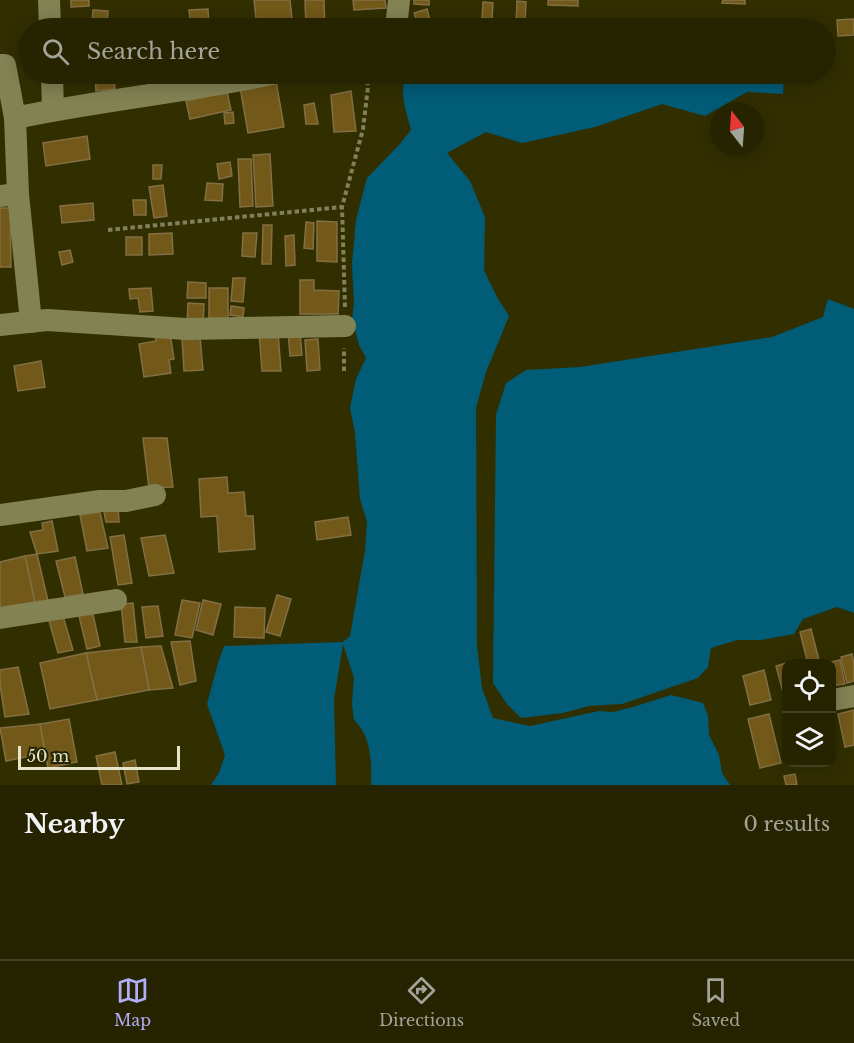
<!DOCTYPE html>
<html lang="en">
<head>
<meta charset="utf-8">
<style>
	:root { --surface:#252300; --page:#312f0f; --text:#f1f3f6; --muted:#a3a499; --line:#424022; --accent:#b2adf9 }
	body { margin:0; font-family:"Libre Baskerville",serif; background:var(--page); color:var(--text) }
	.controls { position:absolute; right:18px; bottom:18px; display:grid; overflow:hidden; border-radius:12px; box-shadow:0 3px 15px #0003 }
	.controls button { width:54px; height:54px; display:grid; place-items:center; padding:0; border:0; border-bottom:2px solid var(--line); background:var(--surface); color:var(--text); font:30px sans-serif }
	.compass { position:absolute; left:710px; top:102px; width:54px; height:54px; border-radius:50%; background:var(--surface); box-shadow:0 3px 15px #0003; rotate:343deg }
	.scale { position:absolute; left:18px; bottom:15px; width:162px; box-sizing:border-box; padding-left:6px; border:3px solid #e5e5cc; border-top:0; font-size:16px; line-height:21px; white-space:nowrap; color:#e5e5cc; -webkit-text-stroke:4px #272502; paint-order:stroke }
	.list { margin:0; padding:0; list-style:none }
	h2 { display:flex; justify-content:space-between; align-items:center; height:78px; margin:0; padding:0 24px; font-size:26px }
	h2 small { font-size:20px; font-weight:400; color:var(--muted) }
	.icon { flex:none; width:33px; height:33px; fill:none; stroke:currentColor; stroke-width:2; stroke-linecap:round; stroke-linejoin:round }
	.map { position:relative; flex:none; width:854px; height:785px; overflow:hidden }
	.search { position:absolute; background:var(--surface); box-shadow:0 3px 15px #0003; left:18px; right:18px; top:18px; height:66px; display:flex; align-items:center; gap:15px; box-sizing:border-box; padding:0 21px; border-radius:33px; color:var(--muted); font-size:22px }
	.sheet { height:174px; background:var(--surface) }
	nav { display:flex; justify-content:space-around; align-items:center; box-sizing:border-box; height:84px; border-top:2px solid var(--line); background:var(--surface); font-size:16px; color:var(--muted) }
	nav a { display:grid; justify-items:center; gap:3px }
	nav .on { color:var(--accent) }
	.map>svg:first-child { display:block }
</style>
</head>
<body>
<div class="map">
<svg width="854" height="785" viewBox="0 0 854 785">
	<rect width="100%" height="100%" fill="#312f00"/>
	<g fill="#015c78">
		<path d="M673 18 716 22H757L772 28H646Z"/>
		<path d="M408 74H784L783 94 747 92 705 116 662 104 595 127 522 143 486 132 447 153 470 181 485 217 484 270 497 297 509 316 486 372 476 408 477 646 482 688 493 718 530 726 599 711 613 712 633 707 671 695 703 703 708 716 709 735 719 755 722 773 730 785H371C372 763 371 735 354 720L352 703 354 678 343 644 334 700 336 785H211L219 773 225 755 207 704 218 663 224 646 343 642 350 636 365 550 367 522 360 499 355 433 350 408 356 379 366 358 359 345 352 320 354 302 352 264 356 220 367 178 399 145 411 130C407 113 397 90 408 74Z"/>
		<path d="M828 299 854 309V613L837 607 803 619 794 634 761 640H737L711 648 708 667 698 678 622 704 589 706 563 713 521 718 507 704 493 683 496 415 506 383 526 370 580 367 772 337 823 317Z"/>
	</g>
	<g fill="#72591a" stroke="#826f43" stroke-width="1.5">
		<path d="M71 0H89V6L71 7Z"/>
		<path d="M254 0H290L293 28H257Z"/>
		<path d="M305 0H324L325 28H306Z"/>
		<path d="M353 0H385L386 8 354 10Z"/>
		<path d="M414 0H429V5L414 4Z"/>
		<path d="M548 0H578V6L548 5Z"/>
		<path d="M723 0H745V4L722 3Z"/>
		<path d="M517 1 526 2 525 25 516 26Z"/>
		<path d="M483 2 493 3 492 19 482 18Z"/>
		<path d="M208 9 209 28H191L189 10Z"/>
		<path d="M427 9 432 28H419L414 13Z"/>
		<path d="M93 10 108 11 107 24 92 23Z"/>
		<path d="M86 19V28H71L70 20Z"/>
		<path d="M854 19V35L838 36 837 20Z"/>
		<path d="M126 21 127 28H113L112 22Z"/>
		<path d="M132 21H146L147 28H132Z"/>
		<path d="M28 53V63L22 65 19 55Z"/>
		<path d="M95 74H113L115 89 96 91Z"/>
		<path d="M118 74H131L132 81 119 82Z"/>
		<rect x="161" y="74" width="12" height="5"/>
		<path d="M276 81 284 127 248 133 240 87Z"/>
		<path d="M351 91 356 131 334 132 331 95Z"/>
		<path d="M227 92 231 110 190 119 186 101Z"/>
		<path d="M314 103 318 124H306L304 105Z"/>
		<path d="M233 112 234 123 225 124 224 113Z"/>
		<path d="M87 136 90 159 46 166 43 143Z"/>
		<path d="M270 154 273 206 256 207 253 155Z"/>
		<path d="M238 159H251L253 206 240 207Z"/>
		<path d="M230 162 232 176 219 179 217 164Z"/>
		<path d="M153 165H162L161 179H153Z"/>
		<path d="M207 183 223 184 222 201 205 200Z"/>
		<path d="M163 185 167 216 154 218 149 187Z"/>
		<path d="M133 200H146V215H134Z"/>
		<path d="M93 203 94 220 62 223 60 206Z"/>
		<path d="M0 208H10L11 267H0Z"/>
		<path d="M317 221 337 222V262L317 261Z"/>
		<path d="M306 222 314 223 313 249 304 248Z"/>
		<path d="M263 225H272L271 264H262Z"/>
		<path d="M172 233 173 254 149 255V234Z"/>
		<path d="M243 233H257L255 257 242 256Z"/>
		<path d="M294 235 295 265 286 266 285 236Z"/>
		<rect x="126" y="237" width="16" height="18"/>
		<path d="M70 250 73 262 62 265 59 252Z"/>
		<path d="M233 278H245L243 302 231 301Z"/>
		<path d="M300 280H314V290L339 291 338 314H300Z"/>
		<path d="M188 282 206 283V298H187Z"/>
		<path d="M151 288 153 311 140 312 138 298 130 299 129 289Z"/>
		<rect x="209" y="288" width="19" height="30"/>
		<path d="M188 303 204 304 203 326 187 325Z"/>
		<path d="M231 306 244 308 243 317 230 315Z"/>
		<path d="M259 332H278L281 371H262Z"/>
		<path d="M288 332H300L302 355 290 356Z"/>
		<path d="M170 333 174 359 169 360 171 373 144 377 139 344 156 341 155 336Z"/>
		<path d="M200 337 203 370 184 371 182 339Z"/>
		<path d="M318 339 320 370 307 371 305 340Z"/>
		<path d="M41 361 45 387 18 391 14 366Z"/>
		<path d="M143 438H167L173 487 149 488Z"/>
		<path d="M227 477 228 493 244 492 246 516H253L255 549 219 552 217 516 201 517 199 479Z"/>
		<path d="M118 505 119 522H106L103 507Z"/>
		<path d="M100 512 108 548 87 551 80 515Z"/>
		<path d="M348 517 351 535 317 540 315 522Z"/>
		<path d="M52 521 58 551 37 554 30 532 43 530 42 523Z"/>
		<path d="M124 535 132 583 118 585 110 537Z"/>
		<path d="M165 535 174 573 149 576 141 538Z"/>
		<path d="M37 554 48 601 35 603 25 556Z"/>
		<path d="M25 556 35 603 0 611V562Z"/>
		<path d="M75 557 83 594 65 597 56 561Z"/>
		<path d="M277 595 291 599 280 636 266 632Z"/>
		<path d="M182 600 200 603 192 638 175 635Z"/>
		<path d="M203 600 221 604 213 635 196 630Z"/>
		<path d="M133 603 137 642H125L121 604Z"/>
		<path d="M158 606 163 636 146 638 142 607Z"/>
		<path d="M235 607 265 608 264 638 234 637Z"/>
		<path d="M92 610 100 646 87 649 78 612Z"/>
		<path d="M62 613 73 650 58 653 48 617Z"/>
		<path d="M811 629 820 664H808L800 632Z"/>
		<path d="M190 641 196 681 180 685 171 642Z"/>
		<path d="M161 646 173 688 149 690 141 647Z"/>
		<path d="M141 647 149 690 97 700 86 653Z"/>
		<path d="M86 653 97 700 50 709 40 663Z"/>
		<path d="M852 654 854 664V681L847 683 841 657Z"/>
		<path d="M840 660 845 684 832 686V664L827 663Z"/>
		<path d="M790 662 791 664H786V700H785L776 666Z"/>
		<path d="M18 667 29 714 5 717 0 685V670Z"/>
		<path d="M764 670 771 700 750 705 743 676Z"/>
		<path d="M854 710V745L845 747 838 714Z"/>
		<path d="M769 714 781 763 760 768 748 719Z"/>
		<path d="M69 719 77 762 48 768 40 724Z"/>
		<path d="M40 724 45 753 6 761 0 728Z"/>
		<path d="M115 752 122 785H102L96 756Z"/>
		<path d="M135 760 139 782 127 784 123 763Z"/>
		<path d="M795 774 797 785H786L784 776Z"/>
	</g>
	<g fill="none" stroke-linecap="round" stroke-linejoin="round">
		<g stroke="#82805b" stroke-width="4" stroke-dasharray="4.5 3" stroke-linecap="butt">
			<path d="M108 230 342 207"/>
			<path d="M345 307 342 207 363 129 368 87 367 74"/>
			<path d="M344 371V348"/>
		</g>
		<g stroke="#838253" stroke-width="22">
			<path d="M49 0 50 28"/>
			<path d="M396 28 399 0"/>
			<path d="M0 65H5L15 118 18 194 0 196"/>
			<path d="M52 74 53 110"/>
			<path d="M15 118C100 100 187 92 272 74"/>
			<path d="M18 194 31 322"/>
			<path d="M0 325 47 320 186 329 345 326"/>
			<path d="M0 515 100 501H126L155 495"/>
			<path d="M0 618 116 600"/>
			<path d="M832 700 854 696"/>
		</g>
	</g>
</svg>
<div class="controls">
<button><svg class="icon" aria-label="locate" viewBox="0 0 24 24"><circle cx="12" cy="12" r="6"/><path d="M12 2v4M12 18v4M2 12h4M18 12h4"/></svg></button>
<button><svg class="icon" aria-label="layers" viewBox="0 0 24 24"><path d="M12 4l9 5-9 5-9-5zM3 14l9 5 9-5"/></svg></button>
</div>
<svg class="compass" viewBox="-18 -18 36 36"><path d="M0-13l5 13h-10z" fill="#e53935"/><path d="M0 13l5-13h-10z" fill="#a3a499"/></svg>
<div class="scale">50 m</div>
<div class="search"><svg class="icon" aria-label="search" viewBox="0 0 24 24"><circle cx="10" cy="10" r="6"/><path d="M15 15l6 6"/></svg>Search here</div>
</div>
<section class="sheet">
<h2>Nearby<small>0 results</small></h2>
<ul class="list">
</ul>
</section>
<nav>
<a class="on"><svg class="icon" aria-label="map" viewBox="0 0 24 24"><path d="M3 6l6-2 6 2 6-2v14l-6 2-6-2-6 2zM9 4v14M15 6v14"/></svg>Map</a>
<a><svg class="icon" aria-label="directions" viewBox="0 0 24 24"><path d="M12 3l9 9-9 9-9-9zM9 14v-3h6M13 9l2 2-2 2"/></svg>Directions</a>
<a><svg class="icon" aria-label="saved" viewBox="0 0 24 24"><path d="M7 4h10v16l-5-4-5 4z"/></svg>Saved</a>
</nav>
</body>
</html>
